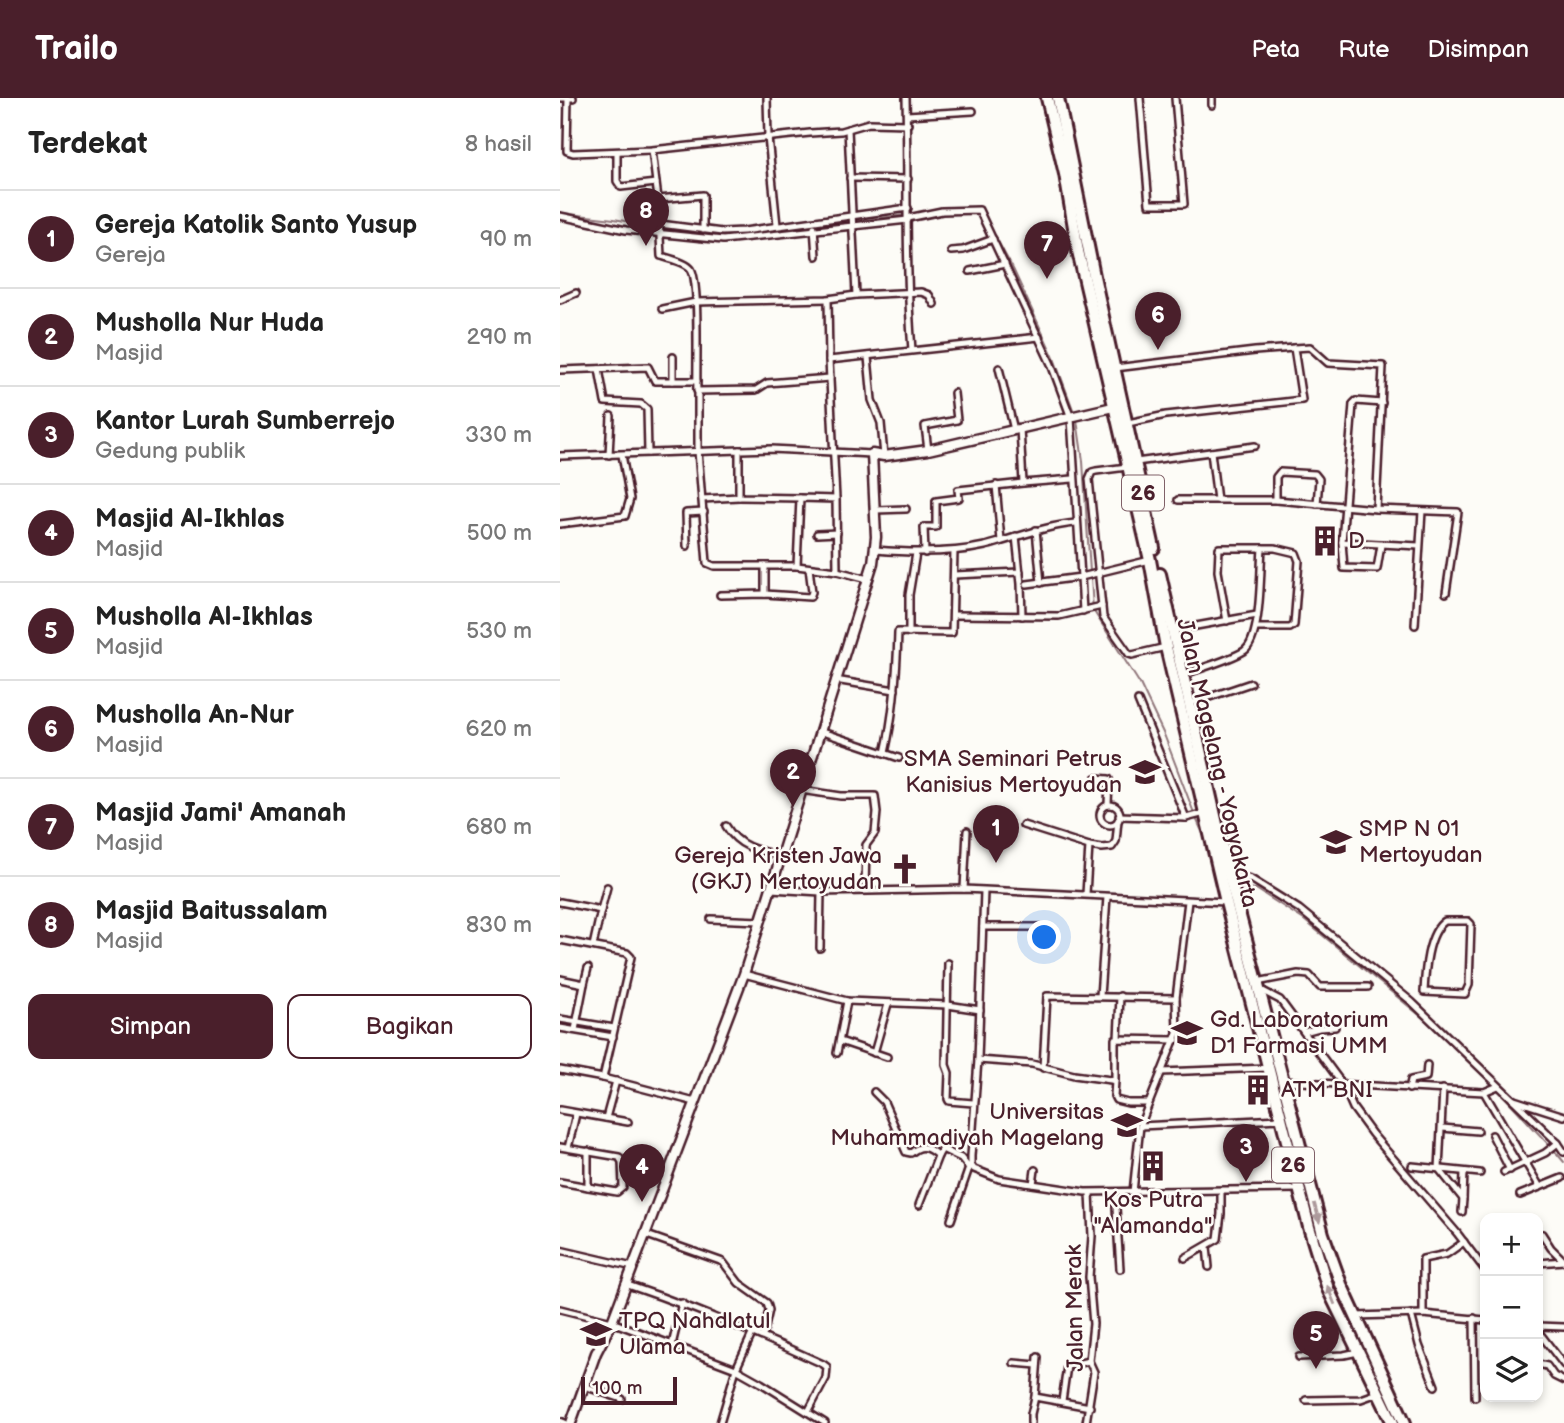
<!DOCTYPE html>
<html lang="id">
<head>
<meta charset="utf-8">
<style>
	:root { --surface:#fff; --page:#f6f6f6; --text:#222; --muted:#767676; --line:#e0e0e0; --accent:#4a1f2b }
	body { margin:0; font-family:"Balsamiq Sans",sans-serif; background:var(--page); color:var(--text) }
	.controls { position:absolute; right:21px; bottom:21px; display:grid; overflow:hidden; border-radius:14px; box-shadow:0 4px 10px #0003 }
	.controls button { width:63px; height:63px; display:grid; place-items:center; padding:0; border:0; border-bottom:2px solid var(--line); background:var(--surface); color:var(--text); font:35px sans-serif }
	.scale { position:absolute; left:21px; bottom:18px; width:96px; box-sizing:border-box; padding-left:7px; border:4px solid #4a1f2b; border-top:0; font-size:19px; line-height:24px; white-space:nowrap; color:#4a1f2b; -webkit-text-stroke:5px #fdfcf7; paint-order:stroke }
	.you { position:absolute; left:485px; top:840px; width:24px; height:24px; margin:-18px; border:5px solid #fff; border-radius:50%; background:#1a73e8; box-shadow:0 0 0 10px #1a73e833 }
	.badge { display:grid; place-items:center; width:46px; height:46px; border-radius:50%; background:var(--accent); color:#fff; font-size:23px; font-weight:700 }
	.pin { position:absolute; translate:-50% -58px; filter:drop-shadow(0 2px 4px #0008) }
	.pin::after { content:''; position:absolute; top:37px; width:24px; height:21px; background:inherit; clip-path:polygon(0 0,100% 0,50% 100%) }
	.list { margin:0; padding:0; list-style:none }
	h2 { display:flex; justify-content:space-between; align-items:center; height:91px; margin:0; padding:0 28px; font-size:30px }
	h2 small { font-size:23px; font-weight:400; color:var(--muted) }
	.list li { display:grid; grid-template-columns:46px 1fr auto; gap:21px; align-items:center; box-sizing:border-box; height:98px; padding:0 28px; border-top:2px solid var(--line) }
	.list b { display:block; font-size:26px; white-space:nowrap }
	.list p { margin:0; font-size:23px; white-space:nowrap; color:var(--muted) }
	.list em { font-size:23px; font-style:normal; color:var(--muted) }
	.actions { display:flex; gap:14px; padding:21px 28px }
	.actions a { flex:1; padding:16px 0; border:2px solid var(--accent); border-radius:14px; text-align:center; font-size:24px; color:var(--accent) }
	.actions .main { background:var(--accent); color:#fff }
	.icon { flex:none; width:38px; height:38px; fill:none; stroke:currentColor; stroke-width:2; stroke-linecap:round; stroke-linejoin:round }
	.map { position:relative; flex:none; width:1004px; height:1325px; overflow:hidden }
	header { display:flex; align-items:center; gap:42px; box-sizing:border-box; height:98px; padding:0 35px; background:var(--accent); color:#fff }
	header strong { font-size:33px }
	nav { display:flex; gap:38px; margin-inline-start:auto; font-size:24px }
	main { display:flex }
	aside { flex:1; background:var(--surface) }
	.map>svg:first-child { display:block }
</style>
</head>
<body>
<header>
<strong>Trailo</strong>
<nav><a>Peta</a><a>Rute</a><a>Disimpan</a></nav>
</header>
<main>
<aside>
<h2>Terdekat<small>8 hasil</small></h2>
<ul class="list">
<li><span class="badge">1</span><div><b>Gereja Katolik Santo Yusup</b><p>Gereja</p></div><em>90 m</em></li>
<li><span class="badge">2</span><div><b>Musholla Nur Huda</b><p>Masjid</p></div><em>290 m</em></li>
<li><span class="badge">3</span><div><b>Kantor Lurah Sumberrejo</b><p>Gedung publik</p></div><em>330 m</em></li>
<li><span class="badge">4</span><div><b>Masjid Al-Ikhlas</b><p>Masjid</p></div><em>500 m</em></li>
<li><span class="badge">5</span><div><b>Musholla Al-Ikhlas</b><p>Masjid</p></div><em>530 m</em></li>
<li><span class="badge">6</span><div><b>Musholla An-Nur</b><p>Masjid</p></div><em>620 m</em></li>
<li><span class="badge">7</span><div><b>Masjid Jami' Amanah</b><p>Masjid</p></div><em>680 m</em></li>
<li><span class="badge">8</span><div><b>Masjid Baitussalam</b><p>Masjid</p></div><em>830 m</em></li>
</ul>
<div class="actions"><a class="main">Simpan</a><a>Bagikan</a></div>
</aside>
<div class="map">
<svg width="1004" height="1325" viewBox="0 0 1004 1325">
	<rect width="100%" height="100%" fill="#fdfcf7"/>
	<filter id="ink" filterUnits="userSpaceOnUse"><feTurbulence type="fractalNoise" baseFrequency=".0143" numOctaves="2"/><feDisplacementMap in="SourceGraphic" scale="14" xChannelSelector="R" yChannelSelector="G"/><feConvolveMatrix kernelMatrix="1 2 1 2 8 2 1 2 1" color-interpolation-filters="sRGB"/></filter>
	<g filter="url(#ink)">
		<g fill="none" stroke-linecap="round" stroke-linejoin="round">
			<g stroke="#91777b" stroke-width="2">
				<path d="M387 110H409"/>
				<path d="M0 115 54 121 97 129"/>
				<path d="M349 116 364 114"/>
				<path d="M423 116 453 171 494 260 514 314"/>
				<path d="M102 130 127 135 187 137"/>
				<path d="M193 136 344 117"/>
				<path d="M517 322 523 363 530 474"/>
				<path d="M531 479 533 512 580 586 605 639 634 715"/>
				<path d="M636 720 644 738 652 768"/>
				<path d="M676 789 696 791 744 822 880 934"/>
				<path d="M931 984 989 1047"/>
				<path d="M993 1051 1004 1064"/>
			</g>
			<g stroke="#4a1f2b" stroke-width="10">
				<g id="street">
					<path d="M0 0H13"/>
					<path d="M8 0 7 53 13 55 92 52 250 35 281 33 309 25 348 26"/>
					<path d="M207 0 208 39 217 127"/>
					<path d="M346 0C348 84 345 168 352 252"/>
					<path d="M580 0 589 106H624L615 0"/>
					<path d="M652 0V7"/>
					<path d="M347 17 413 13"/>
					<path d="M288 31 296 197"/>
					<path d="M92 52 98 101 101 158C108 160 126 164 131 171 140 184 136 272 137 293L196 292 207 285 270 280"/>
					<path d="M57 54V83L61 89 96 85"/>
					<path d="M290 80 348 81"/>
					<path d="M98 101 143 97V132"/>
					<path d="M0 118 66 132 163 142 348 122"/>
					<path d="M348 120 382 113 419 112 491 266 511 320 521 479 467 486"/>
					<path d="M100 126 162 134 184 133 348 110"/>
					<path d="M254 129 256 158"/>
					<path d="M391 153 403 152 433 141"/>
					<path d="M410 173 445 166"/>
					<path d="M268 201 269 262"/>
					<path d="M0 202 16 195"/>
					<path d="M102 211 136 204 268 201 296 197 361 194 369 197 374 206"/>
					<path d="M308 259 312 302 321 325 324 358"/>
					<path d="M439 270 454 332"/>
					<path d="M555 270 695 253 734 250"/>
					<path d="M39 271 45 304 81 306 87 311 88 355"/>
					<path d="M0 272 88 269 95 283H137"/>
					<path d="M113 283V259"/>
					<path d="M138 294V353L147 465 154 468H237L277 473 308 481"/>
					<path d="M822 305 796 303 793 306 782 444 859 448"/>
					<path d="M568 325 606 317 742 302 734 250 750 249 768 265 823 268 816 411"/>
					<path d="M179 352V399L240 400"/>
					<path d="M368 352 365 328 397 322 394 295"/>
					<path d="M651 354 657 402"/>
					<path d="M49 357 51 318"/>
					<path d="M0 358 211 351 312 356"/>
					<path d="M576 364 695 348"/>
					<path d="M567 369 536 373 532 374 529 381 543 519 569 556 572 557 606 549"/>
					<path d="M463 385 513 381"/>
					<path d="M436 387 441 443"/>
					<path d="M142 401 179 399"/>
					<path d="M276 401 269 262 479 239"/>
					<path d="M618 402H716L816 411 898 414 886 495"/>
					<path d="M716 402V379L720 374 755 376 759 381 757 406"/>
					<path d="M315 412 346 411"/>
					<path d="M0 426 65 418 70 401 62 357"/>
					<path d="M476 432 481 485"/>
					<path d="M257 436 277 435"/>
					<path d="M456 438 461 486 462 518"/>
					<path d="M782 444 784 470 817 471 821 447"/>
					<path d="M127 448 126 415 144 414"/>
					<path d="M316 452C352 455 389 456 425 448 456 440 484 428 516 425"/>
					<path d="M365 455 364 429H376V403L399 400 398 392 463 385 460 330"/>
					<path d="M205 468V496"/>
					<path d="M237 468 240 400 276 401 277 473"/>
					<path d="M394 477 460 474"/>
					<path d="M160 497 205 496 250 499 252 494 249 470"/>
					<path d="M523 513 521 479 590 462"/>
					<path d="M393 517 499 518 542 508"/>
					<path d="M667 523 658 473 659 450H715L736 455 739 463 734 527 730 530H696"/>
					<path d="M855 527 862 413"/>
					<path d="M614 532 697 517"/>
					<path d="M349 535V497L356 455"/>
					<path d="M622 577C640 570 668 563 684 553 702 541 700 472 702 450"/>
					<path d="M275 582 335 592"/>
					<path d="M578 603 626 720"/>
					<path d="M629 606 691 585"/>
					<path d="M259 633 339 660"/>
					<path d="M325 655C334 616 337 574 338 534L392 535 394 453"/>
					<path d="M536 680 549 681 548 707"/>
					<path d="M241 692 281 698H315L317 714 315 735 306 747 305 792"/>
					<circle cx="550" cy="717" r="10"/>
					<path d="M559 718 626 720 645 715"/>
					<path d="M463 727 529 748 526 796"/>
					<path d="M166 728C179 750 199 753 222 758"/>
					<path d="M529 748 542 750 552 749 556 743 558 722"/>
					<path d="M670 776 691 781 739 811 852 904 998 1045 1004 1054"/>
					<path d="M211 791 261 794 404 791 666 804"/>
					<path d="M404 791 407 733"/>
					<path d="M424 793 418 962 411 1058V1067L414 1071 439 1081 525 1094 740 1091"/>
					<path d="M0 804 41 812 33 848"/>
					<path d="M41 812 47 789"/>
					<path d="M151 821 200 823"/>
					<path d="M885 823H908L911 826 909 887 905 896 864 894C865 875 867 835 885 823Z"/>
					<path d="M423 829H483"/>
					<path d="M0 842 67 855 71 859 43 980 135 1004"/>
					<path d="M260 850 261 794"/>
					<path d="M388 865 386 967 389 975 388 1001 389 1003 413 1005"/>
					<path d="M184 876 287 903 388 907 420 912"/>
					<path d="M0 881 24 886 15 932"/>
					<path d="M697 884 738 876 749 877 760 889H808"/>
					<path d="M24 886 28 870"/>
					<path d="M699 891 720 902 783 987 793 1010 812 1036 897 1135 925 1172"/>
					<path d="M540 898 547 799"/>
					<path d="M0 921 54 930"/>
					<path d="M0 930 53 939"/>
					<path d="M744 934 759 930 775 929"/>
					<path d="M558 941 560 898"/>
					<path d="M280 943 327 959"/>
					<path d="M277 955 287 903"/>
					<path d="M314 955 328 906"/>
					<path d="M418 962 472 966 514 977 551 982 555 983 554 998 556 1002 568 1005H588"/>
					<path d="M483 970 487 898 616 900"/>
					<path d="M0 972 43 980"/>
					<path d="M601 974 708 970"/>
					<path d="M555 983V941L616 942"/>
					<path d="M723 983 924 994 938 988"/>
					<path d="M849 991 851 982 866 979 867 967"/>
					<path d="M883 991 879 1071 903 1101 902 1114"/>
					<path d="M314 994 324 1004 346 1054 351 1055C362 1046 368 1049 378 1058L382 1051 401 1060 409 1070 411 1067"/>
					<path d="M924 994 980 1089"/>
					<path d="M954 1002 1004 1018"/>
					<path d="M0 1012 68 1024"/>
					<path d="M46 1020 56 983"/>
					<path d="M580 1028 720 1021"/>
					<path d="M882 1030 918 1033"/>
					<path d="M932 1037 950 1072"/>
					<path d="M0 1049 59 1059 62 1064 63 1089 57 1094 0 1084"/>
					<path d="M8 1050 16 1016"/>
					<path d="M852 1068 920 1075"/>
					<path d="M944 1074 985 1055 998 1045"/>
					<path d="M473 1086 475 1072"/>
					<path d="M28 1089V1053"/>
					<path d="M555 1094 560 1171"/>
					<path d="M573 1094 580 1028 617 935 616 900 628 803"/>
					<path d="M960 1097 1002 1080"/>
					<path d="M903 1101 904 1074"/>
					<path d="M359 1107 378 1058"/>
					<path d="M391 1122 409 1070"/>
					<path d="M84 1136 163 1164 179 1185 207 1205 209 1212 203 1238"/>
					<path d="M982 1136 991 1150 1004 1163"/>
					<path d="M647 1149 649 1169"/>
					<path d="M0 1152 73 1169"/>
					<path d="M625 1160 658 1141 661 1116V1094"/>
					<path d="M978 1165 1004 1163"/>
					<path d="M65 1186C133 1209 198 1236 263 1266L267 1269 266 1280 248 1314"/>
					<path d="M0 1211 52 1224 176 1271 201 1285 265 1325"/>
					<path d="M851 1216 859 1247 875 1288"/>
					<path d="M863 1216V1161L887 1156 904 1144"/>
					<path d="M795 1218 863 1216 925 1222"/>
					<path d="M914 1220 915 1299"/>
					<path d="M978 1228 1004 1229"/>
					<path d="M978 1233 1004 1267"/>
					<path d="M112 1247 122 1205"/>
					<path d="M739 1259 784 1257 798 1254"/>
					<path d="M454 1265 477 1267"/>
					<path d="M978 1266 987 1268 994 1278 1004 1283"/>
					<path d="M24 1288 62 1301"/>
					<path d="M475 1299 478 1259"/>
					<path d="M746 1302 801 1301 818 1295"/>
					<path d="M502 1303 507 1268 529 1263"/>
					<path d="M0 1323 5 1325"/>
					<path d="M160 1325 176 1271 193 1234"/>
					<path d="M471 1325V1316L475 1299 530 1309"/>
					<path d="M526 1325 534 1274 529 1263 533 1226 529 1179 532 1138 530 1095"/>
				</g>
			</g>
			<g stroke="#4a1f2b" stroke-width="13">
				<path id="secondary" d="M11 1325 36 1255 52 1224 184 876 313 465 316 439 312 356 324 358 368 352 553 309"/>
			</g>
			<g stroke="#4a1f2b" stroke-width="16">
				<g id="highway">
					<path d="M487 0 505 76 518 153 590 462 606 549 666 804 749 1129 768 1191 833 1325"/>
					<path d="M498 0 534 178 594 450"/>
					<path d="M600 476 664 757 763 1136 781 1186 845 1325"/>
				</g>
			</g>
			<use href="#street" stroke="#fdfcf7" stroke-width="5"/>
			<use href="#secondary" stroke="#fdfcf7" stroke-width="8"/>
			<use href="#highway" stroke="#fdfcf7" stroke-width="10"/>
		</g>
		<defs><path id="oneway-solid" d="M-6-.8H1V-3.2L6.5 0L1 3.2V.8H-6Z" transform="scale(1.75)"/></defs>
		<g fill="#ac999b">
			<use href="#oneway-solid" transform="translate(757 1115) rotate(75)"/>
			<use href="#oneway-solid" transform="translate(771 1197) rotate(-112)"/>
		</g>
	</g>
	<defs>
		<g id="building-bare" transform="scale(2.415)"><path d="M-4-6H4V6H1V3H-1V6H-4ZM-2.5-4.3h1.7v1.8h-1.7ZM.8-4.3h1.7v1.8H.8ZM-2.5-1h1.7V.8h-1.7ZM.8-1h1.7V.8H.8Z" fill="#4a1f2b" stroke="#fdfcf7" stroke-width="2.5" paint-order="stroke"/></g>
		<g id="school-bare" transform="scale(2.415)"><path d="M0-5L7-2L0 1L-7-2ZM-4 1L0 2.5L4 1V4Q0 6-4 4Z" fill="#4a1f2b" stroke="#fdfcf7" stroke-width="2.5" paint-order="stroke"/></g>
		<g id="church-bare" transform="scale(2.415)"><path d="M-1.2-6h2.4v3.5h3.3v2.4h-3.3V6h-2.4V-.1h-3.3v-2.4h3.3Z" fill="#4a1f2b" stroke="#fdfcf7" stroke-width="2.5" paint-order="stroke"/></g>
		<g id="university-bare" transform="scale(2.415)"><path d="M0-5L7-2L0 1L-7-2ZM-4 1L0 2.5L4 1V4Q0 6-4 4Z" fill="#4a1f2b" stroke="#fdfcf7" stroke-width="2.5" paint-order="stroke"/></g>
	</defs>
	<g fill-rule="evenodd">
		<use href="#building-bare" x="765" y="443"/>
		<use href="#school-bare" x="585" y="674"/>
		<use href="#school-bare" x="776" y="744"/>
		<use href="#church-bare" x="345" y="771"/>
		<use href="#university-bare" x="627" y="935"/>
		<use href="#building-bare" x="698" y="992"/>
		<use href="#university-bare" x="567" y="1027"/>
		<use href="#building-bare" x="593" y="1068"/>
		<use href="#school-bare" x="36" y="1236"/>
	</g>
	<g text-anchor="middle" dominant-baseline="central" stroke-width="5" stroke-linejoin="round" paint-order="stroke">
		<g fill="#fdfcf7" stroke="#806168" stroke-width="2">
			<rect x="562" y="377.5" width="42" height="35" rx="5"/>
			<rect x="712" y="1049.5" width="42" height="35" rx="5"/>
		</g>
		<g font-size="21" font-weight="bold" fill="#4a1f2b">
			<text x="583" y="395">26</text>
			<text x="733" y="1067">26</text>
		</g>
		<g font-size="23" fill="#4a1f2b" stroke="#fdfcf7" text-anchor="start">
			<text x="788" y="443">D</text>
			<text x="562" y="661" text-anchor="end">SMA Seminari Petrus<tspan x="562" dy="26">Kanisius Mertoyudan</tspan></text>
			<text x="799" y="731">SMP N 01<tspan x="799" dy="26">Mertoyudan</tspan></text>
			<text x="322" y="758" text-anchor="end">Gereja Kristen Jawa<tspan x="322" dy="26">(GKJ) Mertoyudan</tspan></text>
			<text x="650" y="922">Gd. Laboratorium<tspan x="650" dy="26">D1 Farmasi UMM</tspan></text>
			<text x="721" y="992">ATM BNI</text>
			<text x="544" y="1014" text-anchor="end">Universitas<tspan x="544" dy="26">Muhammadiyah Magelang</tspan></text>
			<text x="593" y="1102" text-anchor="middle">Kos Putra<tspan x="593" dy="26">"Alamanda"</tspan></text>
			<text x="59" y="1223">TPQ Nahdlatul<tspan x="59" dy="26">Ulama</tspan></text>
		</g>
		<g font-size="23" fill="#4a1f2b" stroke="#fdfcf7">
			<text transform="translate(657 665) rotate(77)">Jalan Magelang - Yogyakarta</text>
			<text transform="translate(515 1210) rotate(-91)">Jalan Merak</text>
		</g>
	</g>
</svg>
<div class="controls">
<button>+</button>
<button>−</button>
<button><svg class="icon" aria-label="layers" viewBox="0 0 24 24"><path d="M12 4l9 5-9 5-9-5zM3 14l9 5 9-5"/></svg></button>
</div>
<div class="scale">100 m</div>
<div class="you"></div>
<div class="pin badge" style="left:436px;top:765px">1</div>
<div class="pin badge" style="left:233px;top:709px">2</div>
<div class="pin badge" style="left:686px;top:1084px">3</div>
<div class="pin badge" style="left:82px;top:1104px">4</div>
<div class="pin badge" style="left:756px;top:1271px">5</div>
<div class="pin badge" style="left:598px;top:252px">6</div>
<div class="pin badge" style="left:487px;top:181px">7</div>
<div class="pin badge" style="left:86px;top:148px">8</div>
</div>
</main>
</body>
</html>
